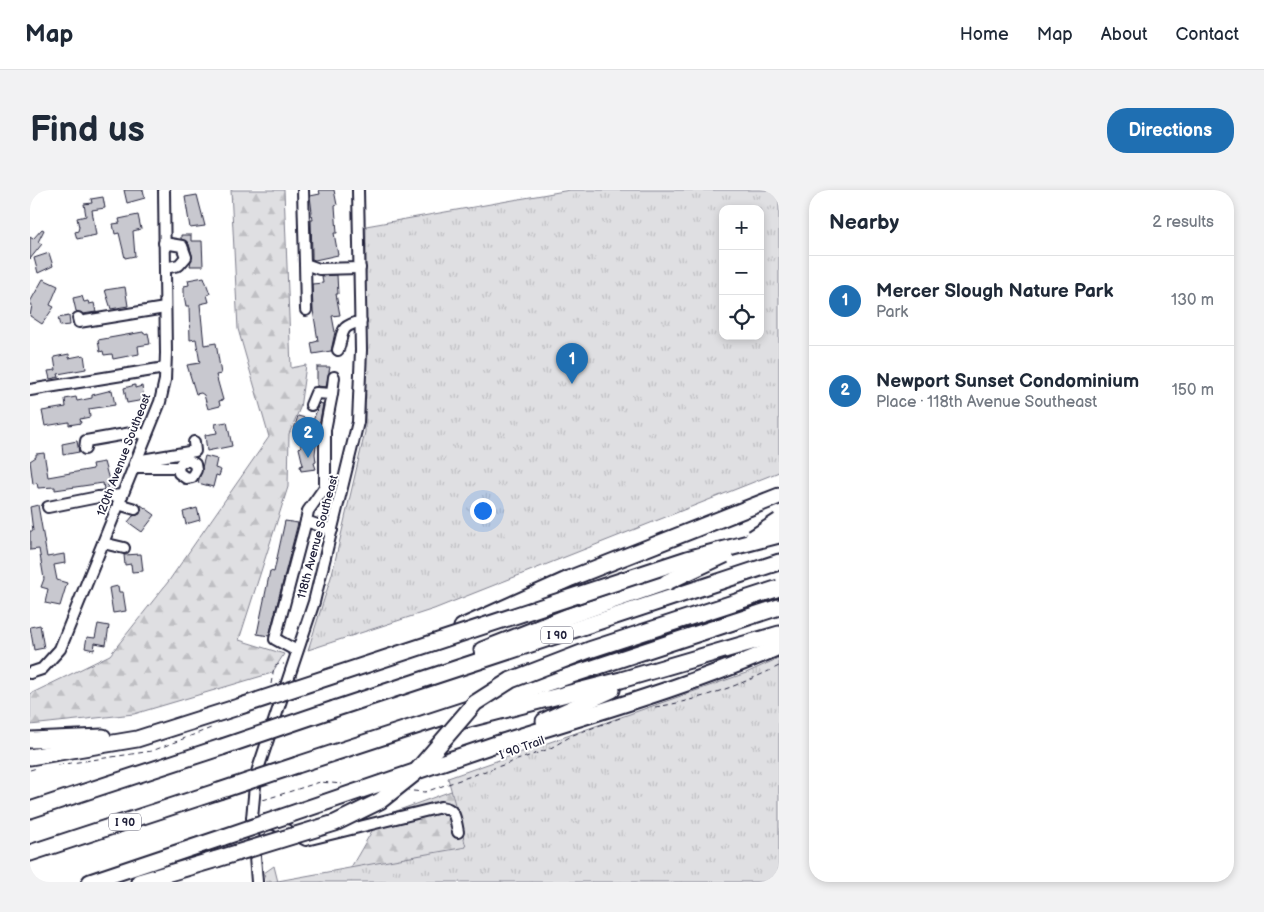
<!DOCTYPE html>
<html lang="en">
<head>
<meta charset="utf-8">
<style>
	:root { --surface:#fff; --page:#f2f2f3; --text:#1f2937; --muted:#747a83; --line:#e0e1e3; --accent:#1f6fb2 }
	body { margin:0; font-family:"Balsamiq Sans",sans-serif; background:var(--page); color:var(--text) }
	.controls { position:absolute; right:15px; top:15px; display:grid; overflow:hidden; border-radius:10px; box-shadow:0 2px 8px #0003 }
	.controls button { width:45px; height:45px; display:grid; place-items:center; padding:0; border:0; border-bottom:1px solid var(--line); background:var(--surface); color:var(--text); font:25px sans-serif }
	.you { position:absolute; left:452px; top:320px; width:18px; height:18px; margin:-12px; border:4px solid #fff; border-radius:50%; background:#1a73e8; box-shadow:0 0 0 8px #1a73e833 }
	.badge { display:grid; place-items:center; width:32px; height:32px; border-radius:50%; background:var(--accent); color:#fff; font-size:16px; font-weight:700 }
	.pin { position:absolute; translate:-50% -41px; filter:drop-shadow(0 1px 2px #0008) }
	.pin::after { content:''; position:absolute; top:26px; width:18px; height:15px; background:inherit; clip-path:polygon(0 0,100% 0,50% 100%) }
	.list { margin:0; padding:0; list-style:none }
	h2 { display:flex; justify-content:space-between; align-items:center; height:65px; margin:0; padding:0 20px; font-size:21px }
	h2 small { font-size:16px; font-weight:400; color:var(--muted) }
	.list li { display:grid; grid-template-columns:32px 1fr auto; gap:15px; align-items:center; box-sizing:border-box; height:90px; padding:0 20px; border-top:1px solid var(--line) }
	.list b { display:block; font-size:19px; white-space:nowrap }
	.list p { margin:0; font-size:16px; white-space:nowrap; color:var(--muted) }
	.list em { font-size:16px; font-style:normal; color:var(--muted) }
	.icon { flex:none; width:28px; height:28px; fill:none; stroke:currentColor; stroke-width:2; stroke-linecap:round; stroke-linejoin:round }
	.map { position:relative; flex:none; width:749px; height:692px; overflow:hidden; border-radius:20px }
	header { display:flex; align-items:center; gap:30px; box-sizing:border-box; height:70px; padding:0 25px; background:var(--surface); border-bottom:1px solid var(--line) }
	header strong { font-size:24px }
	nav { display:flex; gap:28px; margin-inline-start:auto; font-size:18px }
	.intro { display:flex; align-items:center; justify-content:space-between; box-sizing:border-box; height:120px; padding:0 30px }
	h1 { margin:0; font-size:35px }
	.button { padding:12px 22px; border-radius:20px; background:var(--accent); color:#fff; font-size:18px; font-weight:700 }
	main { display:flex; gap:30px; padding:0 30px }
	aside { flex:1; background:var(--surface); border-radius:20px; box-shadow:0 2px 8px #0003 }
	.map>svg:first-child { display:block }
	.forest { fill:url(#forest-firs); stroke:#80808e }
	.park { fill:url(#park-tufts); stroke:#80808e; fill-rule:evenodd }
	.building { fill:#c8c8cf; stroke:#22223b }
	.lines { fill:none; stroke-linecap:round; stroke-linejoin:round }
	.minor-casing { stroke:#22223b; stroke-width:14 }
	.highway-casing { stroke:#22223b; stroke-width:19 }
	.path { stroke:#22223b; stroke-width:1; stroke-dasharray:5 4; stroke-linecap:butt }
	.minor { stroke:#fff; stroke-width:10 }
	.highway { stroke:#fff; stroke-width:15 }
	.highway-bridge-casing { stroke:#22223b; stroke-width:19; stroke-linecap:butt }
	.highway-bridge { stroke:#fff; stroke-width:15 }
	.labels { text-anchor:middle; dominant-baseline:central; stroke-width:4; stroke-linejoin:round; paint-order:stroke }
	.shield { fill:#fff; stroke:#646476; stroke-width:1 }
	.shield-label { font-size:11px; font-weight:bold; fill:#22223b }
	.street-label { font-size:12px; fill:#22223b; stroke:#fff }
</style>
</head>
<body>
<header>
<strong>Map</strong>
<nav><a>Home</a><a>Map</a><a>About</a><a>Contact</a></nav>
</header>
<div class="intro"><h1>Find us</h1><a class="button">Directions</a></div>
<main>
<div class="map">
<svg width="749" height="692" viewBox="0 0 749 692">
	<defs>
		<pattern id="forest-firs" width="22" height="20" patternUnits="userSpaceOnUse" patternTransform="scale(1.25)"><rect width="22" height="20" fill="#dfdfe2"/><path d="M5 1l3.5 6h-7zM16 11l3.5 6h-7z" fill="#bfbfc3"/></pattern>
		<pattern id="park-tufts" width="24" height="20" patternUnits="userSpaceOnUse" patternTransform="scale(1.25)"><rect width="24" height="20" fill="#dfdfe2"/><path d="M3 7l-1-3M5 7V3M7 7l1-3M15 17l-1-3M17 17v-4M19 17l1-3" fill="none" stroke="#bfbfc3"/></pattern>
	</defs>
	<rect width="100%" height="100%" fill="#fff"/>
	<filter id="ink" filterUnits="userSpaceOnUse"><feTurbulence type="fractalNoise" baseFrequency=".02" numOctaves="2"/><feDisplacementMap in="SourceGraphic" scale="10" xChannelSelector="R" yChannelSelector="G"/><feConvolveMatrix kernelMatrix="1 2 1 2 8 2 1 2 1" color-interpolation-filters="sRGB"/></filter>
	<g filter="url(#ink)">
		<!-- forest -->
		<g class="forest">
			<path d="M201,0h53l7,178 15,-3 -6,43 -11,26 -1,53 -49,153 45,14 -12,19 -138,41 -104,11v-31l80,-39 58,-73 101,-145 -31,-108z"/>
			<path d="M498,573l-74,108 -108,5 34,-59z"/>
			<path d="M244,676l4,16h-12l-2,-9z"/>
		</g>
		<!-- park -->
		<g class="park">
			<path d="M540,0h209v282l-345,137 -126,41 24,-76 33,-142 1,-206zM693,19h37v127h-37z"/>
			<path d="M749,468v224h-507l194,-35 -18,-69 298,-105z"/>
		</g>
		<!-- building -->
		<g class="building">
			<path d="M94,0h19l2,8 -18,5z"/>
			<path d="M289,0h15l3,15 -2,1 2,27h-3l4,22 -23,5 -3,-1v-5l-1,-34h2l-3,-24 10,-2z"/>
			<path d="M167,5l8,31 -15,2 -5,-31z"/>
			<path d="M73,7l2,11 -13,2 4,25 -19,4 -2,-7 3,-1 1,-4 -2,-9 9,-2 -2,-12 8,-1 -1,-4z"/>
			<path d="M108,25l3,14 -8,2 2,25 -10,2 -6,-25 -4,1 -2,-10 7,-1 -1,-4z"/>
			<path d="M12,39l2,1 -6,12 4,2 -12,15v-22l3,2z"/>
			<path d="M151,45h10v6h11l1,25h-13l2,-11 -3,-11 -8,-5z"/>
			<path d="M19,63l4,13 -15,7 -4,-15z"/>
			<path d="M307,85l1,19h-2l4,21 -8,1 3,16 -4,19 -18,3 -2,-11 7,-2 -5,-31 -1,-26 11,-1 -1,-7z"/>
			<path d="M174,87l6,17 -3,1 2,7 -9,2 4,41 12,-2 5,31 -5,1 7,25 -4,1 1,5 -12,3 -4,-14 -3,-2 -5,1 -9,-29 13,-2 -4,-24 -6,1 -1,-34h-3l-2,-11v-9l5,-1 -1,-5z"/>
			<path d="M13,89l15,7 -8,19 4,2 -12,17 -12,-8 2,-11 -2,-3z"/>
			<path d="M95,97l3,19 -17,3 -6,-19z"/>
			<path d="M52,106l2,6 4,-1 1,3 5,-1 2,9 -13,2 -7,-3 -3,-13z"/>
			<path d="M39,126l1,9 -10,1 -2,-8z"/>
			<path d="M113,142l1,2 4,-1 2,11 -12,2 1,8 -26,5 -1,-5 -8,1 -1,-4 -3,1 -2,-12z"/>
			<path d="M39,164v4l15,-3 2,14 -28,5 1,3 -9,2 -2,-8 8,-1 -2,-13z"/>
			<path d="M287,177h13l-4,20 -9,-1z"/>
			<path d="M105,195v3l7,-2 2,14 -17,3 -3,-15z"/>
			<path d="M82,200l3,15 -26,4 1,8 -10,2 1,4 -12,2v-3l-24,4 -3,-15 24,-4 -1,-8 11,-2 1,4 15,-3v-3z"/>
			<path d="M289,213l4,1 -4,22 -7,-2z"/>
			<path d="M268,226l11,3 -7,21 15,-3 -2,17 1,8 -2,1 2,6 -15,2 -1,-5 3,-1 -4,-17 2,-2 -3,-12 -5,-2z"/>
			<path d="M197,232l5,24 -25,5 -2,-16 12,-2 -2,-9z"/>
			<path d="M47,251l2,11 -16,3 -1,-11z"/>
			<path d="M14,263l4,24 45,-8 -1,-5 12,-2 5,18 -2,9 -3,1 -1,-7 -48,7v-3l-17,1 -1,-5 -4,1 -3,-23 6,-4v-3z"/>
			<path d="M175,266l12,3 -2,9 6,2 -2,6 -3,-1 -3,12 -15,-4z"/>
			<path d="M8,315l9,52 17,-3 1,9 -11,2 3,15 10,3 -7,23 -15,-3 3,-14 -7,-2 3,-8 -5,-30 -9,1v-19h3l-3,-24z"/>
			<path d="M111,315l14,10 -13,17 -14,-10 5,-6 7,-2z"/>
			<path d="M167,318l3,12 -14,4 -3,-12z"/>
			<path d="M255,331l13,2 -29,113 -12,-2 13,-63 4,1z"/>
			<path d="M111,364l2,17 -11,1 -1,-8 -6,1 -1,-10z"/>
			<path d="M88,396l1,6h4l3,19 -13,2 -4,-25z"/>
			<path d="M68,434l11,2 -3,19 -11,-2 -1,7 -9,-2 2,-11 8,1z"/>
			<path d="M10,435l4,23 -10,2 -4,-23z"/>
		</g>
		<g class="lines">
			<!-- minor casing -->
			<g class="minor-casing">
				<g id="minor">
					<path d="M273,0l2,74 14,5 41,-1"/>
					<path d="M134,53l18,3 4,11 -7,8 -14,3"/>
					<path d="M275,74l1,46"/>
					<path d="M48,128l1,4 86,-14"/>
					<path d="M308,160c6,-19 1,-23 23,-29"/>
					<path d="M0,200l135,-22"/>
					<path d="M302,204l2,-17"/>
					<path d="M55,259l1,-8 51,-9 9,4"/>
					<path d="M106,271l59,-10 -1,-9"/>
					<path d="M104,277h44l4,-5 6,-2 7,4 1,6 -4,7 -6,1 -7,-5 -1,-6"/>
					<path d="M88,314l17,5"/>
					<path d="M18,317l50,-10 24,-2"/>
					<path d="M276,331l2,-10 17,-24v-57l7,-36 -16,-1 -5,12"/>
					<path d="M73,353l21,5"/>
					<path d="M267,461l-22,-12 31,-118 26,9"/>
					<path d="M0,483l12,-4 18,-20 100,-247 5,-22 1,-27 -2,-163"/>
					<path d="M236,630l40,20 135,-33c15,2 14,11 17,25"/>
					<path d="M227,692l-5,-64 4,-43 58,-173 44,-180 3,-72 -3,-160"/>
				</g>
			</g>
			<!-- highway casing -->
			<g class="highway-casing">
				<g id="highway">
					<path d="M432,437l109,-49 208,-82"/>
					<path d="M452,460l87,-34 98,-34"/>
					<path d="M304,519l445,-147"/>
					<path d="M435,530l156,-40 158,-46"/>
					<path d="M514,531l68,-31"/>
					<path d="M0,550l73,-3"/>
					<path d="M466,554c95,-30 192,-57 283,-97"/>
					<path d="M0,567l107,-18 101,-32"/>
					<path d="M267,575l482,-158"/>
					<path d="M0,620l192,-63"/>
					<path d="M0,663l189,-62"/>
					<path d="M60,692l134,-45"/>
					<path d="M109,692l78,-23"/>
				</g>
			</g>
			<!-- path -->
			<g class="path">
				<path d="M241,494l3,-17 5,-3h5"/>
				<path d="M625,517c42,-6 86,-22 124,-41"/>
				<path d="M28,575l94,-14 59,-23"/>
				<path d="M0,580l7,-2"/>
				<path d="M383,601l12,1 124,-43 24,-14 47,-17"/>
				<path d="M233,610l57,-18 22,2"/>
			</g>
			<!-- minor -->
			<use href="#minor" class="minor"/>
			<!-- highway -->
			<use href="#highway" class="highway"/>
			<!-- highway-bridge casing -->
			<g class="highway-bridge-casing">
				<g id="highway-bridge">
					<path d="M723,348l26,-17"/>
					<path d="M637,392l58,-27"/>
					<path d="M208,517l449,-148 92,-24"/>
					<path d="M192,557l112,-38"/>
					<path d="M189,601l78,-26"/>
					<path d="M194,647l272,-93"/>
					<path d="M187,669l118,-36 45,-22 34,-27 61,-71 36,-23 78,-30 190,-62"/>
				</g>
			</g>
			<!-- highway-bridge -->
			<use href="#highway-bridge" class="highway-bridge"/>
		</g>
	</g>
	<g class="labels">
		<!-- shield labels -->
		<g class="shield">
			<rect x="511" y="436.5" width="32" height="17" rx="4"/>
			<rect x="79" y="623.5" width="32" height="17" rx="4"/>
		</g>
		<g class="shield-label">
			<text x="527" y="445">I 90</text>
			<text x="95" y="632">I 90</text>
		</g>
		<!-- street labels -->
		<g class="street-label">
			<text transform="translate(94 265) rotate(-69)">120th Avenue Southeast</text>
			<text transform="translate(288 347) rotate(-75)">118th Avenue Southeast</text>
			<text transform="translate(492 558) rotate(-20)">I 90 Trail</text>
		</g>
	</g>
</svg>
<div class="controls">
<button>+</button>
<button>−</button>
<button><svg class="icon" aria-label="locate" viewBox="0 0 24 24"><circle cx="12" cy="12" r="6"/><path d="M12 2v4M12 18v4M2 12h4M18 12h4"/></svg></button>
</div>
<div class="you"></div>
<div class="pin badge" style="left:542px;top:194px">1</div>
<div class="pin badge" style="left:278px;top:268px">2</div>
</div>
<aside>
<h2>Nearby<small>2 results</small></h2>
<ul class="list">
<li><span class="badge">1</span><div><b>Mercer Slough Nature Park</b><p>Park</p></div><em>130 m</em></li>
<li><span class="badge">2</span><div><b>Newport Sunset Condominium</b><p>Place · 118th Avenue Southeast</p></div><em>150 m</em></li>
</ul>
</aside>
</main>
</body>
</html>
